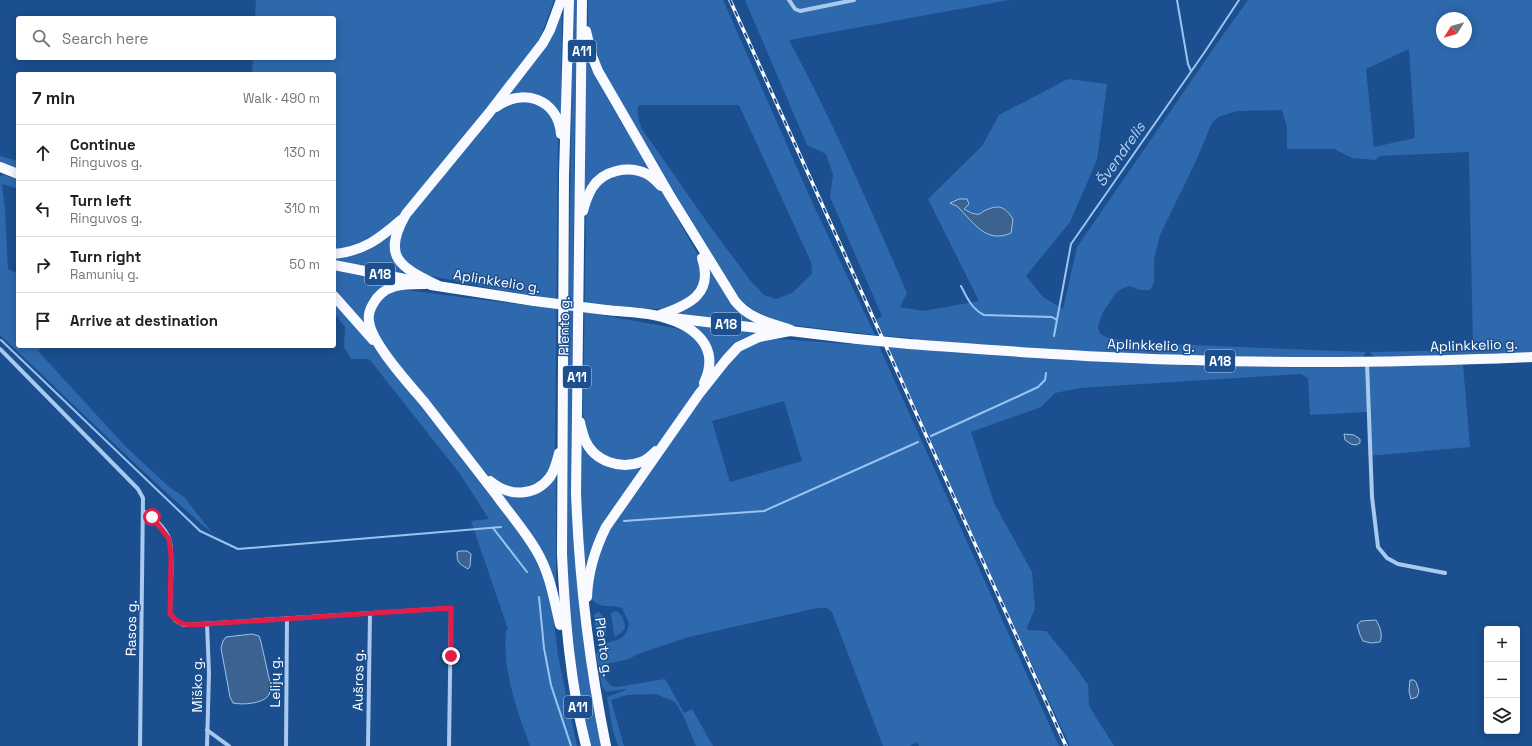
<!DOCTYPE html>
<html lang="en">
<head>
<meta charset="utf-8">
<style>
	:root { --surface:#fff; --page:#f2f2f2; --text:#202124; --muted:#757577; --line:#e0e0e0 }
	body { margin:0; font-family:"Space Grotesk",sans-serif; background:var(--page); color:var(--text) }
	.controls { position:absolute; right:12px; bottom:12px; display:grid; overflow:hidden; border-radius:4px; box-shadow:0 2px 10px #0003 }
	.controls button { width:36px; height:36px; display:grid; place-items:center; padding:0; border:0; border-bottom:1px solid var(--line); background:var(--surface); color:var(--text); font:20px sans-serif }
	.compass { position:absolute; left:1436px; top:12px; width:36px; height:36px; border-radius:50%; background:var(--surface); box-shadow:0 2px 10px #0003; rotate:233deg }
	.stop { position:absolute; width:12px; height:12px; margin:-9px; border:3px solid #e11d48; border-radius:50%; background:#fff }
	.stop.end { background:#e11d48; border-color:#fff; box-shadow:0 1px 4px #0008 }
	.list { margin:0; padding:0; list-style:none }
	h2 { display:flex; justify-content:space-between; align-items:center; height:52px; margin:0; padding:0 16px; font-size:17px }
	h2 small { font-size:13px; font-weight:400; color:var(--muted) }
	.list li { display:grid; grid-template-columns:26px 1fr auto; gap:12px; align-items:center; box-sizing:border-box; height:56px; padding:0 16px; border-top:1px solid var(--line) }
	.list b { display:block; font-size:15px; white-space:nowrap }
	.list p { margin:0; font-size:13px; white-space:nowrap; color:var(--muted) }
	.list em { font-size:13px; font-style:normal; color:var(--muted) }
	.icon { flex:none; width:22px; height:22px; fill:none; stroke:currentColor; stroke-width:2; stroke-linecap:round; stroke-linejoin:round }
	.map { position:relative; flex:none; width:1532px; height:746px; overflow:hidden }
	.search { position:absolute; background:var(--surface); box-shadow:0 2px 10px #0003; left:16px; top:16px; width:320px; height:44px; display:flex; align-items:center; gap:10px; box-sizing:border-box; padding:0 14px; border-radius:4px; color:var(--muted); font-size:15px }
	.panel { position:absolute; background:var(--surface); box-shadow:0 2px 10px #0003; left:16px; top:72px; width:320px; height:276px; border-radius:4px }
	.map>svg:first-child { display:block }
	.green { fill:#2e69ad; fill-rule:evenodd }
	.water { fill:#3c6290; stroke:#9cc4f0 }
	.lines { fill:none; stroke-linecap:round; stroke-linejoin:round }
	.stream { stroke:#9cc4f0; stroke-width:2 }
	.minor { stroke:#a9c9ee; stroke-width:4 }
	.trunk { stroke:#f8faff; stroke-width:10 }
	.rail-casing { stroke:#fff; stroke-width:3.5 }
	.rail { stroke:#1b4f8f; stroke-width:2; stroke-dasharray:6; stroke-linecap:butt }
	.trunk-bridge { stroke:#f8faff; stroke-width:10 }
	.route { stroke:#e11d48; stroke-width:5 }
	.labels { text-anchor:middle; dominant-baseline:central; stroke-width:3; stroke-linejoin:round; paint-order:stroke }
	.shield { fill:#1b4f8f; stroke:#bbcadd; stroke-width:1 }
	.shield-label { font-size:13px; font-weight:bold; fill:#fff }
	.street-label { font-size:14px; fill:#fff; stroke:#1b4f8f }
	.water-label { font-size:15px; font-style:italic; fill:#b5d3f5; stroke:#1b4f8f }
</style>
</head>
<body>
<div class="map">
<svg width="1532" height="746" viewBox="0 0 1532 746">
	<rect width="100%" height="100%" fill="#1b4f8f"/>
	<!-- green -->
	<g class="green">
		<path d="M256,0h298l-13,36 2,2 -138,173 -38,32 -33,9v-178h-82l1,-16h81v-40h-79z"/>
		<path d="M573,0h6l-4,107 -4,373 3,58 10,104 17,104h-11l-12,-56 -13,-139z"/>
		<path d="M588,0h135l90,204 62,131 -91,-11 -19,-5 -21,-13 -135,-219 -18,-42 -3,-18zM639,105h100l72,157 1,12 -20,19 -16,6 -12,-4 -14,-15 -41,-55 -67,-96c-2,-7 -7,-16 -3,-24z"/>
		<path d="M745,0h264l-220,40c44,82 81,167 118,253l-7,14 24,4 55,-10 -51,-102 54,-53 17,-31 69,-36 39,5 -10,76 -27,62 -44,54 17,21 20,12 14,-62 141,-205 30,-42h284v352l-156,6 -3,-2 -3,-4 103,-2 -4,-198 -90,4 -3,4 -24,-2 -18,-9h-47v-22l-5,-17 -45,1 -19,6 -6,6 -17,40 -35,72 -6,24v24l-4,7h-9l-12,-4 -8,3 -6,5 -13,20 -4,13 2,7 9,4 29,5 228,9 -3,5 -138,1 -195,-9 -117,-9v-2l-31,-2 -7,-16 7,-4 -52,-119 3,-23 -7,-20 -19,-9zM1442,18h24v24h-24zM1409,49l6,89 -41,9 -8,-78zM957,205l16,9 40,5 -1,6h-38z"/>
		<path d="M562,12l-1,106 -6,-10 -51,-12 52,-70z"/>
		<path d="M586,47c13,46 42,85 67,126l-22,-7 -47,28z"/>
		<path d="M531,101l19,11 8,23 -3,317 -5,20 -9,11 -27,8 -24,-13 -108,-134 -7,-11 -2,-22 8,-15 17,-7 142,18v-9l-119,-24 -20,-14 -3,-17 6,-20 95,-115 14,-6z"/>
		<path d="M0,156l18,5v7l-18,-6z"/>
		<path d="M636,173l21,12 9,13 33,59 3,24 -9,16 -26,12h-14l-52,-4 -1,10 75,13 11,4 8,4 12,20 -2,21 -9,15 -36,51 -11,11 -14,7 -30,-3 -14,-14 -6,-15 -1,-17 3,-198 6,-21 18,-18z"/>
		<path d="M4,175l14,5v9l-16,-5 3,25 3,60 10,5v72h61l-38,2 -3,3 88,96 43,40 15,10 29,37c-74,-64 -142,-133 -213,-199v-159z"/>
		<path d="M394,230c0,20 -4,28 11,45l-71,-15v-2z"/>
		<path d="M710,268l31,46 11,8 -76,-8 13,-6z"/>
		<path d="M334,270l61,13 -12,4 -18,40 -31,-36z"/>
		<path d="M334,300l48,56 146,189 16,34 9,35 5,42 19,90h-47c-13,-35 -28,-77 -24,-115l2,-2 -37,-108 18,-2 -29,-45 -90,-114 -2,-1h-17l-7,-12 1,-20 -11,-14z"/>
		<path d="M689,325l71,7 -47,38z"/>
		<path d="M765,338l114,8 180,400h-140l-2,-4 -8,4h-26l-51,-134 -5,-4h-10l-128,29 -51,17 -9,5 -22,5c-6,8 -1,23 10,23l48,-8 19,34 8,-4 21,37h-17l-13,-31 -8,-13 -19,-8 -29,1 -16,5 13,46h-6l-5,-15 -6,-34 19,-7 -1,-1 -19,3 -4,-6 -6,-32c10,-20 29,-5 33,-31l-7,-15c-12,-4 -26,2 -32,-12l11,-56 115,-162 28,-31zM784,401l18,60 -72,21 -18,-61z"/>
		<path d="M886,347c66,5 133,11 199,14 126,7 252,8 378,4l7,82 -102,9 -1,-44 -57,3 -2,-37 -7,-4 -221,14 -25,5 -14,14 -70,25 23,71 38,69 3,37 -8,18 1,3 18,1 29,35 13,19 1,21 25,40h-44l-62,-132 -94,-211z"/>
		<path d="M581,439l25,25 42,-2 -57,88 -6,19 -4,-64z"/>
		<path d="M556,475v122l-5,-18 -53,-86c15,4 30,7 43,-2 5,-4 10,-11 15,-16z"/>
		<path d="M615,611c8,3 9,9 10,17l-5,6 -4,2 -2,-1 -3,-22z"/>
		<path d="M598,612c8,3 9,18 7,26l-3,1 -4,-1 -3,-6 -1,-17z"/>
	</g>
	<!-- water -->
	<g class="water">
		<path d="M959,199h8l2,5 -5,5c4,2 7,5 12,5 3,1 5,-1 8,-3 15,-7 20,-5 29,8l-2,14c-25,11 -37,-10 -53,-26 -2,-2 -5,-2 -8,-4z"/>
		<path d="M1344,434l10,1 6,4v4l-4,2 -5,-1 -6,-4z"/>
		<path d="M460,551h7l4,3 -1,12 -2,3c-9,-6 -11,-5 -11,-17z"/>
		<path d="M1376,620c4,7 7,14 4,22l-9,1 -8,-2 -3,-6 -3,-10 4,-4z"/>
		<path d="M252,634l7,2 2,6 10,45c-1,3 -1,7 -3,9 -6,8 -26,9 -35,7l-3,-6 -9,-49 2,-7 3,-4z"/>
		<path d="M1410,680h4l2,2 3,9 -2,6 -6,2 -2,-8z"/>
	</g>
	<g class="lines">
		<!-- stream -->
		<g class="stream">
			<path d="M1177,0l11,64 3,7"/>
			<path d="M961,286c6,12 11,23 23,29l68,2 5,3"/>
			<path d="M1054,336l17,-92 133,-191 35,-53"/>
			<path d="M1,340l199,191 38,18 263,-22"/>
			<path d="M931,436l90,-41 17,-8 7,-7 1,-7"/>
			<path d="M624,521l140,-10 154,-69"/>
			<path d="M493,528l34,44"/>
			<path d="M539,597l5,51 7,37 20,61"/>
		</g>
		<!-- minor -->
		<g class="minor">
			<path d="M789,0l6,9 5,2 54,-11"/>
			<path d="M0,349l138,140 5,9 -3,248"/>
			<path d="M1367,362l5,135 6,50 9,11 11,6 47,9"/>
			<path d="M143,511c10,5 22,17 26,27 5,13 1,60 1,76l6,7 8,4 267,-17 -2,138"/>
			<path d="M207,624l2,49 -2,73"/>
			<path d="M207,730l22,16"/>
			<path d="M286,746l1,-128"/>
			<path d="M368,746l2,-132"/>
		</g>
		<!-- trunk -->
		<g class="trunk">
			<path d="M569,0l-5,175 -2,379c3,65 8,129 24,192"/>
			<path d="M582,0l-6,492c3,86 13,170 30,254"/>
			<path d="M586,31l6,25 6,15 71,123 66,107c14,18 35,22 56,29"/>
			<path d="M496,107c27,-20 62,-8 65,27"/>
			<path d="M0,167l18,7"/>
			<path d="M583,211c2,-8 5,-16 9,-23 11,-18 37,-23 55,-14 6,3 10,8 14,12"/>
			<path d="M334,254c30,-3 45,-15 67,-34"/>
			<path d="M334,265l76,15"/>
			<path d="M426,284c-21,0 -42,-1 -53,20 -3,5 -5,11 -4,17 2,22 41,64 56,82 24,31 48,62 72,93 13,18 28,35 39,54 14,23 18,49 24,75"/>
			<path d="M431,285l103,16"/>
			<path d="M437,285c-37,-18 -56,-28 -31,-71l83,-101 54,-70 7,-13 11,-30"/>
			<path d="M334,296l39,44"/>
			<path d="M606,310c17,2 40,2 56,7 33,9 59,30 42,66"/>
			<path d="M660,315c29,-10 54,-21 42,-57"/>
			<path d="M672,318l104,12"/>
			<path d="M909,344c94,7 187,14 281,16 114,4 228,2 342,-3"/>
			<path d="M580,422c1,6 3,12 5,18 9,21 35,30 56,22 6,-2 11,-7 15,-11"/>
			<path d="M490,481c19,16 45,16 60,-4 5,-7 7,-16 9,-24"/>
			<path d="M587,597c1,-25 8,-48 19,-70l93,-133 27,-34 12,-13 21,-10 31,-6 67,8"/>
		</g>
		<!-- rail casing -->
		<g class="rail-casing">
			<path id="rail" d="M730,0l336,746"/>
		</g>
		<!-- rail -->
		<use href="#rail" class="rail"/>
		<!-- trunk-bridge -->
		<g class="trunk-bridge">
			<path d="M534,301l72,9"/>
			<path d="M857,339l52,5"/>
		</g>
	</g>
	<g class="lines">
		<!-- route -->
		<path class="route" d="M152,517l17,22 2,16 -1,59c12,14 20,11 37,10l244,-16v48"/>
	</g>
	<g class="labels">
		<!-- shield labels -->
		<g class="shield">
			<rect x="568" y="40" width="28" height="22" rx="3"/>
			<rect x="365" y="263" width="30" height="22" rx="3"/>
			<rect x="711" y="313" width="30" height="22" rx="3"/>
			<rect x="1205" y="350" width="30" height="22" rx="3"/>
			<rect x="563" y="366" width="28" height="22" rx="3"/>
			<rect x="564" y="696" width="28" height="22" rx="3"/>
		</g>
		<g class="shield-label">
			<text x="582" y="51">A11</text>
			<text x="380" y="274">A18</text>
			<text x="726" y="324">A18</text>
			<text x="1220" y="361">A18</text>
			<text x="577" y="377">A11</text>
			<text x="578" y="707">A11</text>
		</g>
		<!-- street labels -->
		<g class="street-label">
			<text transform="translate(497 281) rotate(9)">Aplinkkelio g.</text>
			<text transform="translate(564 326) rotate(-89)">Plento g.</text>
			<text transform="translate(1151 345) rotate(2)">Aplinkkelio g.</text>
			<text transform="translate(1474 345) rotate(-2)">Aplinkkelio g.</text>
			<text transform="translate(131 628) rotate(-89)">Rasos g.</text>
			<text transform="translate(604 647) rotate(82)">Plento g.</text>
			<text transform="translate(358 680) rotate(-89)">Aušros g.</text>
			<text transform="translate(275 682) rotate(-90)">Lelijų g.</text>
			<text transform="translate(197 685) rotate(-90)">Miško g.</text>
		</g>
		<!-- water labels -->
		<g class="water-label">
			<text transform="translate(1120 154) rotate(-55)">Švendrelis</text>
		</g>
	</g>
</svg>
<div class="controls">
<button>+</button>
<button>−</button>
<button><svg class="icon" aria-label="layers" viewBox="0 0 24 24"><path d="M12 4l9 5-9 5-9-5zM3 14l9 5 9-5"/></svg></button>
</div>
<svg class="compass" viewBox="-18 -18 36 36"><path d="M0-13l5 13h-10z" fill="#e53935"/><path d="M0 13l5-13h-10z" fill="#757577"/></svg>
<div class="stop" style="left:152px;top:517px"></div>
<div class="stop end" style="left:451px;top:656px"></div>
<div class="search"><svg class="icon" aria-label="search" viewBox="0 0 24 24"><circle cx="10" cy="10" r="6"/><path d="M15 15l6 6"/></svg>Search here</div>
<section class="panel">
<h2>7 min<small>Walk · 490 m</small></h2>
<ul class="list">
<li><svg class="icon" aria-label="ahead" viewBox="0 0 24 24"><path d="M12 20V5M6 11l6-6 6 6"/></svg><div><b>Continue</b><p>Ringuvos g.</p></div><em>130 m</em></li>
<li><svg class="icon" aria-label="left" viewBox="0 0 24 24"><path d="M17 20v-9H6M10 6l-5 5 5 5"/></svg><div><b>Turn left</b><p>Ringuvos g.</p></div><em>310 m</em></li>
<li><svg class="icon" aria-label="right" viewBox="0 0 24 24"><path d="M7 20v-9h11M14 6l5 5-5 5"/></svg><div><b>Turn right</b><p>Ramunių g.</p></div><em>50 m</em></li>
<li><svg class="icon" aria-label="arrive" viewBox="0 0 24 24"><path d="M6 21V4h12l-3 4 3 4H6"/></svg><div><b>Arrive at destination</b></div></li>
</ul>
</section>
</div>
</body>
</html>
